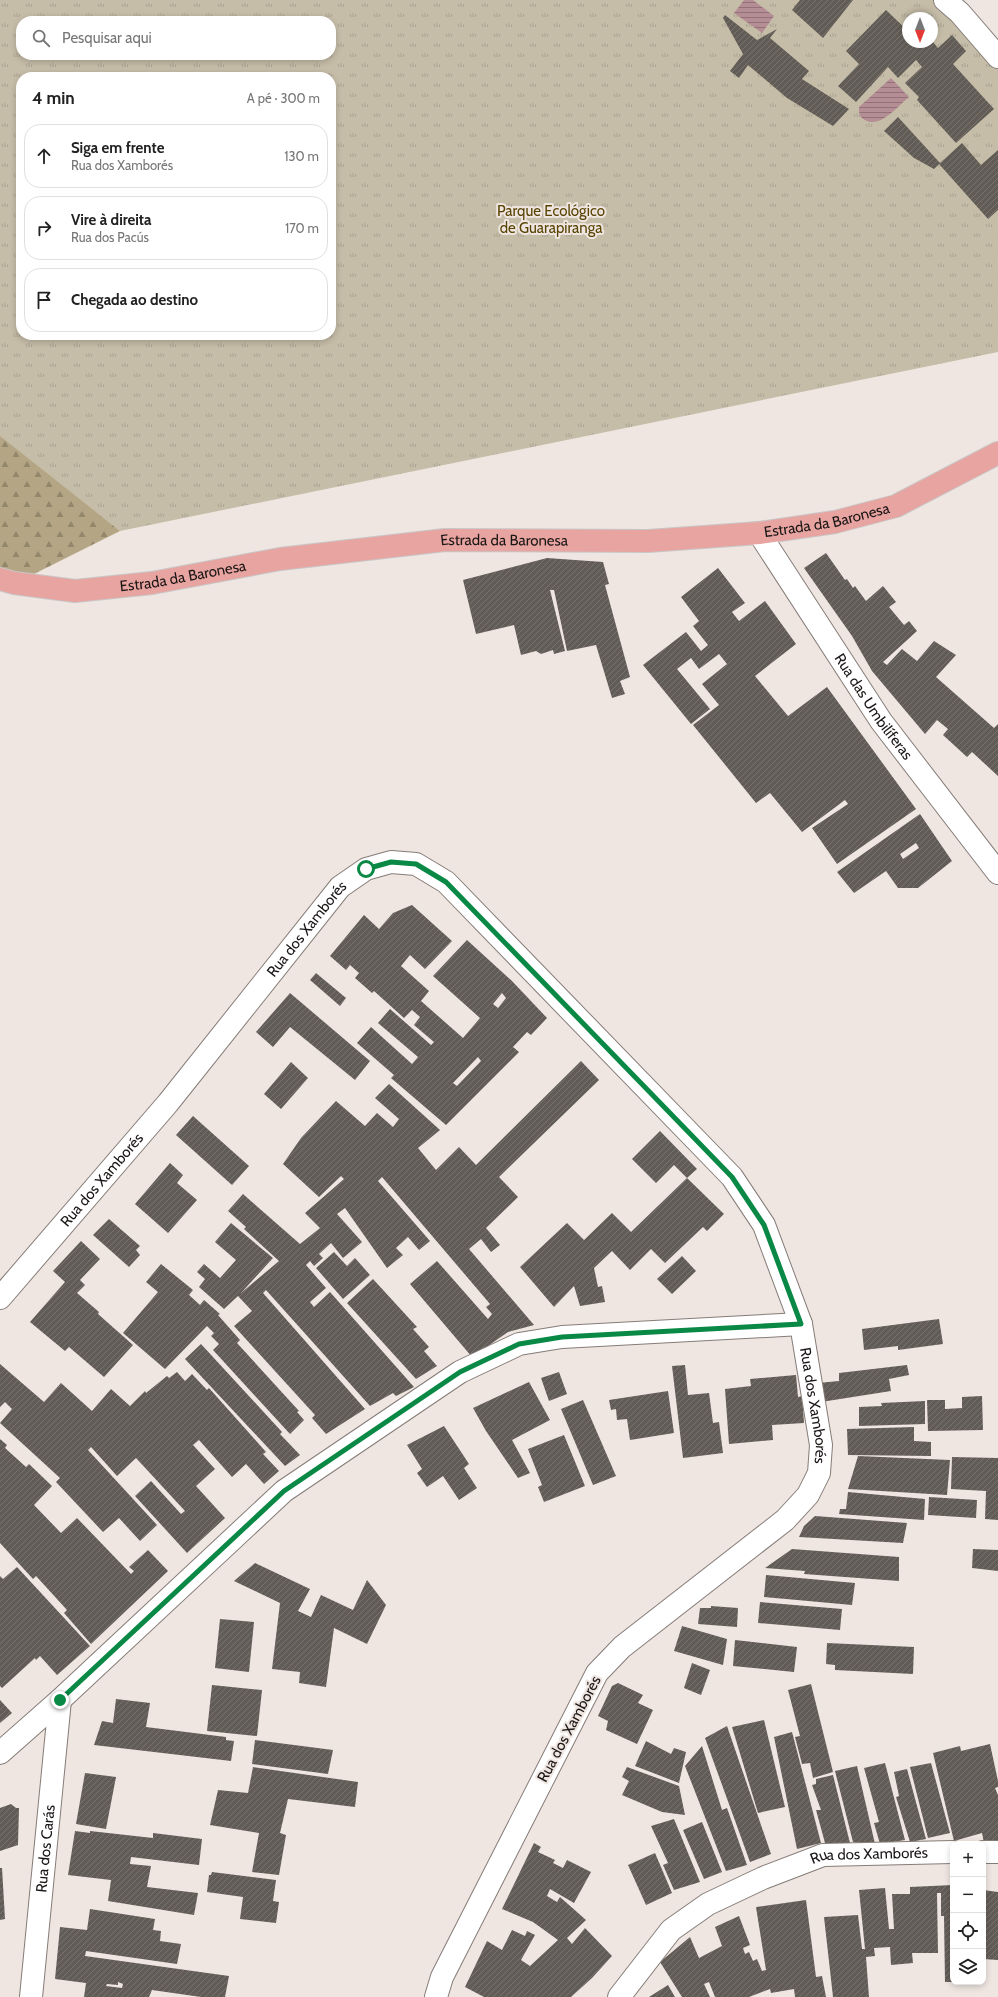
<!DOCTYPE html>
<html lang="pt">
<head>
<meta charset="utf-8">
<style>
	:root { --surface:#fff; --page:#f2f2f2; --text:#222; --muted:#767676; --line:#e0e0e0 }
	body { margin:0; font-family:Cabin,sans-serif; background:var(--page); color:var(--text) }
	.controls { position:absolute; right:12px; bottom:12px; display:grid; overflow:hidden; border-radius:8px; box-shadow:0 2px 6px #0003 }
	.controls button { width:36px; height:36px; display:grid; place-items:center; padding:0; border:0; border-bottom:1px solid var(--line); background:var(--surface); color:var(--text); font:20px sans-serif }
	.compass { position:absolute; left:902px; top:12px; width:36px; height:36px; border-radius:50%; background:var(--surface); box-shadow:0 2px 6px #0003; rotate:180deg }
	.stop { position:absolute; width:12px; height:12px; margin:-9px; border:3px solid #098945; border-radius:50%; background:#fff }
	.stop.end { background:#098945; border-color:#fff; box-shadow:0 1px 4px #0008 }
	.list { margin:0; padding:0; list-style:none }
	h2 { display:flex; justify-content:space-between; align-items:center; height:52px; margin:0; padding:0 16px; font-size:17px }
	h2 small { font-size:13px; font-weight:400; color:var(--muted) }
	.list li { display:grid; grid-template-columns:26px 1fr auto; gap:12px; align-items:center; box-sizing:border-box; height:64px; margin:0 8px 8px; padding:0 8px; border:1px solid var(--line); border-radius:16px }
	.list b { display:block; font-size:15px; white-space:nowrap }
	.list p { margin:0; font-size:13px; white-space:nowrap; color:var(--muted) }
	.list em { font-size:13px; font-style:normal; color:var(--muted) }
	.icon { flex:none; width:22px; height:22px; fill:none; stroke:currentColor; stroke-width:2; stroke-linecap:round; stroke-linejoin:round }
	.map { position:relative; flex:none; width:998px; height:1997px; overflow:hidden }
	.search { position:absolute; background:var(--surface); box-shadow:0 2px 6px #0003; left:16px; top:16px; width:320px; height:44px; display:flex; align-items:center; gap:10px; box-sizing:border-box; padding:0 14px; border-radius:16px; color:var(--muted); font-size:15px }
	.panel { position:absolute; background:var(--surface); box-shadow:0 2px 6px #0003; left:16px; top:72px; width:320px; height:268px; border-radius:16px }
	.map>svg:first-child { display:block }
	.grass { fill:url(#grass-tufts); fill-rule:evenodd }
	.forest { fill:url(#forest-firs) }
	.water { fill:url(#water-rules) }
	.building { fill:url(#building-hatch); fill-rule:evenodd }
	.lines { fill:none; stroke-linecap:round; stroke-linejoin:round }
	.minor-casing { stroke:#857c78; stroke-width:24 }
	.major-casing { stroke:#c8c7c7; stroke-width:24 }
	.minor { stroke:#fff; stroke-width:22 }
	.major { stroke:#e8a4a0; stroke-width:22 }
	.route { stroke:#098945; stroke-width:5 }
	.labels { text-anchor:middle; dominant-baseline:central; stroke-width:4; stroke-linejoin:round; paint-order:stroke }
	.park-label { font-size:15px; fill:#584303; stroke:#efe6e1 }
	.street-label { font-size:15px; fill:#1a1615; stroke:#efe6e1 }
</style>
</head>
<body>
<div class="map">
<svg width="998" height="1997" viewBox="0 0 998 1997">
	<defs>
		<pattern id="grass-tufts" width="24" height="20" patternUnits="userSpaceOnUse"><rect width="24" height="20" fill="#c6bda8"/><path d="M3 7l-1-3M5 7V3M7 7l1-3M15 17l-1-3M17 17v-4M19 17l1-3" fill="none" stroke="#aaa290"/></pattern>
		<pattern id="forest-firs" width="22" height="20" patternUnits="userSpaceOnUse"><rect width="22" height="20" fill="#b4a684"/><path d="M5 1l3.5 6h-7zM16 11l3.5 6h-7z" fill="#92866b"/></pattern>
		<pattern id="water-rules" width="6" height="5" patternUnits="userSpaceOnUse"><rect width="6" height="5" fill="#b58d95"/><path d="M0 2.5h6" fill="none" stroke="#927278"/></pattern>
		<pattern id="building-hatch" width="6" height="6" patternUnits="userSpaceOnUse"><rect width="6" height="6" fill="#625c56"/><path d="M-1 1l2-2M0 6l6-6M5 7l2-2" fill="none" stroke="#78736f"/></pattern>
	</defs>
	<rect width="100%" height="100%" fill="#efe6e1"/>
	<!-- grass -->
	<path class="grass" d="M0,0h942l56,65v287l-878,179 -120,-93zM908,18h24v24h-24zM21,21h310v34h-310zM21,77h310v258h-310z"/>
	<!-- forest -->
	<path class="forest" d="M0,436l120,95 -120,60z"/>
	<!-- water -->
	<g class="water">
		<path d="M744,0h9l21,16 -12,17 -28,-20z"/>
		<path d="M891,78l18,19c-11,9 -29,32 -44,23 -6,-3 -6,-7 -6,-13z"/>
	</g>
	<!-- building -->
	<g class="building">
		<path d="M800,0h53l-30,38 -31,-28z"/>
		<path d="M886,10l22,21v11h25l5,6 14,-13 14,16 -13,13 41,45 -38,34 -39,-43 2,-3 -14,-14 17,-16 -6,-7 -18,18 -10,-11 -32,35 -18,-16 21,-22 -13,-13z"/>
		<path d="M725,15l32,25 20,-11 -7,9 39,33 -7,8 47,30 -16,17 -46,-28 -39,-33 -9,13 -9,-7 13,-17 -20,-36z"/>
		<path d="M898,117l42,46 22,-20 19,22 17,-15v60l-10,9 -49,-55 -5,5 -20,-11 -30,-27z"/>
		<path d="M826,553l19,27 2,-1 6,9 2,-2 11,15 17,-15 13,16 -7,5 15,18 5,-4 8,10 -34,31 4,3 15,-16 15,12 17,-20 22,14 -20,22 58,51 4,-4v52l-26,-24 -5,5 -24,-22 5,-6 -11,-9 -12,14 -53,-63 -20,-35 -48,-68z"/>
		<path d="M547,558l56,4 6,22 -4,1 25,92 -10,4 5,13 -13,4 -16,-53 -29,6 -13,-61h-4l15,61 -11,3 -1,-4 -12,4 -5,-3 -15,4 -7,-30 -38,9 -13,-54z"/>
		<path d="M718,568l27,35 -13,9 7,9 26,-20 31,43 -41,32 33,40 39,-29 89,122 -79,55 -25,-36 36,-24 -3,-4 -43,32 -32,-39 -14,10 -63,-78 26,-20 -17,-21 25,-20 -8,-10 -20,15 -8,-11 -14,11 33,40 -19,15 -48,-59 43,-33 15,19 7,-6 -15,-19 6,-5 -18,-24z"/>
		<path d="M920,814l32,47 -34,27h-20l-12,-17 -32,22 -17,-21zM916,843l3,5 -16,11 -3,-5z"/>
		<path d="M412,905l40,36 -27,28 -15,-14 -9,11 28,25 -8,10 42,37 17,-20 -47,-42 34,-36 45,41 35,37 -16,17 -4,-3 -14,15 6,5 -73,73 -55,-47 3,-3 -37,-32 14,-16 41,37 6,-7 -40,-34 12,-14 41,36 3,-3 -20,-17 6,-8 -8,-7 -8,8 -30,-27 -2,2 -17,-15 4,-5 -9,-8 -4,5 -16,-14 34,-41 15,14 14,-16zM502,993l4,5 -8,10 -5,-4zM478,1057l3,4 -24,25 -4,-3z"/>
		<path d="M316,973l30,25 -6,8 -30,-26z"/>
		<path d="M290,993l80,68 -15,19 -65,-53 -17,20 -17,-15z"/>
		<path d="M581,1061l18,19 -100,97 19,20 -32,31 14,17 -9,7 -10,-13 -12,10 65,76 -26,7 -36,25 -62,-73 27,-23 51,58 4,-5 -6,-7 4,-3 -108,-127 -4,4 52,60 -11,9 -11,-13 -12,11 7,7 -16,13 -42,-60 -8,6 25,28 -19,16 -12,-15 -12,11 4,4 -9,8 -4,-5 -4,4 20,23 -16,14 4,5 16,-15 84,95 -18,9 -3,-3 -23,13 -104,-116 -3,3 102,116 -39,25 -14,-16 3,-3 -81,-89 18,-15 -14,-15 -14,13 -25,-22 6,-8 -8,-7 7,-8 16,14 16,-18 -21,-18 16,-19 42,35 -32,35 38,-32 -35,-32 2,-2 -18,-16 15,-17 57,50 20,-16 -15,-15 39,-34 -3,-3 -22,21 -36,-33 18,-26 35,-37 29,25 12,-13 16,14 6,-8 -24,-21 14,-14 51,46 -22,18 18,22 23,-23 17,18z"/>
		<path d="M291,1062l17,16 -27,31 -17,-15z"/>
		<path d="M193,1116l56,50 -17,19 -56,-50z"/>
		<path d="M660,1131l37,38 -10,9 -13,-13 -18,18 -24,-24z"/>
		<path d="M170,1163l13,12 -6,8 20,17 -29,33 -33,-29z"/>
		<path d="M687,1178l37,36 -17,17 -4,-4 -38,36 -14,-14 -21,21 -18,-19 -18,17 4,19 4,-1 3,16 -25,4 -6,-20 -20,21 -34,-40 47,-44 17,17 28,-27 19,19z"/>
		<path d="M109,1219l31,27 -4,4 4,5 -11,12 -36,-32z"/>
		<path d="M81,1241l19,18 -20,21 5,5 -8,8 22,19 -1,2 35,31 -29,32 -35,-30 -4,4 -35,-29 35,-40 -12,-11z"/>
		<path d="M334,1252l13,14 8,-8 15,17 -27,24 -27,-31z"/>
		<path d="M682,1256l14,15 -24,23 -15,-15z"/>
		<path d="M161,1264l32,26 -4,5 11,10 4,-5 16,14 -2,1 22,25 -3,3 62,68 -2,1 7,8 -14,14 -77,-84 6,-6 -8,-8 3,-3 -7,-7 -42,43 -42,-36 35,-41 -12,-10z"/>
		<path d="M373,1279l44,48 -4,2 16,18 -5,4 13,15 -21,13 -69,-76z"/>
		<path d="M939,1319l4,25 -45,6v-4l-34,4 -2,-21z"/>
		<path d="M201,1344l81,88 -2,2 20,21 -15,11 -100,-107z"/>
		<path d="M0,1364l44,38 17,-19 31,28 19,-22 19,17 15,-15 1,2 21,-17 2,2 8,-6 8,9 7,-7 15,16 2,-2 57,64 -3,2 16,17 -15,13 -18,-20 -14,13 -33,-37 -6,5 22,24 -19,17 29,32 -38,35 -52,-57 16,-15 30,33 4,-3 -49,-53 -19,18 -26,-29 -3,3 69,75 -17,16 -21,-23 -16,14 -47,-50 4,-4 -60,-55 12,-14 -7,-7 -5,5z"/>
		<path d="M685,1365l3,30 21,-2 4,30 6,-1 4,31 -40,5 -11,-92z"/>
		<path d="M907,1365l2,10 -20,4 2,12 -70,11 -3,-19 21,-2v-8z"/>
		<path d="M559,1372l8,22 -18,7 -8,-23z"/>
		<path d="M796,1375l2,22 4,-1 2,27 -32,2 1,15 -44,4 -4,-55 26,-3 -1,-7z"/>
		<path d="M529,1382l21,38 -38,20 18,33 -12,5 -32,-47 -13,-23z"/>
		<path d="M668,1391l6,42 -44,7 -3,-21 -10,1 -1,-11 -5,1 -2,-10z"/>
		<path d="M982,1396l1,34 -55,1 -1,-31h18v9l17,-1v-11z"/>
		<path d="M583,1400l33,76 -23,9 -32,-76z"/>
		<path d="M925,1401v23l-66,2v-19l23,-1 -1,-3z"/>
		<path d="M444,1426l25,38 -5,4 13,20 -18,12 -16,-24 -16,11 -10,-14 5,-4 -15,-24z"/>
		<path d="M914,1427v14l17,1v14l-83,-1 -1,-26z"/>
		<path d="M564,1435l21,51 -41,16 -6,-15 4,-2 -14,-36z"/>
		<path d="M0,1439l7,6 -2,3 21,19 3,-3 23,22 -18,19 27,28 16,-15 54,56 3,-3 -5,-4 19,-17 20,21 -77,73 -27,-31 3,-3 -31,-34 -3,3 -33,-36z"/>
		<path d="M858,1456l92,4 -3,35 -99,-6z"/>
		<path d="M952,1457l46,1v62l-13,-1 1,-28 -35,-2z"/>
		<path d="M848,1492l77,7 -1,21 -85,-6 1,-5h6z"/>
		<path d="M929,1497l48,3 -1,18 -48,-3z"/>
		<path d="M815,1516l92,7 -4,20 -104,-6 5,-11z"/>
		<path d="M792,1549l107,8v24l-95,-7 1,-3 -40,-3z"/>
		<path d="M973,1549l25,1v21l-26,-3z"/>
		<path d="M255,1563l55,26 -12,22 13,6 10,-22 32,15 14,-30 19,25 -19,39 -33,-16 -8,59 -27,-4 1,-11 -28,-3 8,-66 -46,-22z"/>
		<path d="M17,1567l73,79 -33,29 -17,-19 -4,4 -1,-2 -33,30 -2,-2v-110l3,3z"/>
		<path d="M766,1575l89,8 -3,22 -88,-8z"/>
		<path d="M760,1602l82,7 -2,21 -82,-7z"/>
		<path d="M711,1606l27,2 -1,19 -39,-3 2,-16h11z"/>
		<path d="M220,1619l34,3 -5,50 -34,-4z"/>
		<path d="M682,1626l45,13 -4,26 -49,-14z"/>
		<path d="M735,1640l62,7 -3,25 -61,-6z"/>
		<path d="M827,1643l87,4 -1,27 -78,-4v-5l-9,-1z"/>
		<path d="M692,1663l18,7 -9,25 -17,-7z"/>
		<path d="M618,1683l25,12 -5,8 15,7 -16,34 -31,-14 2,-9 -10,-5 14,-30z"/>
		<path d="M811,1684l22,88 -20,6 -3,-15 -8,1 -7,-27 5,-1 -12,-46z"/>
		<path d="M212,1685l50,5 -5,46 -50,-5z"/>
		<path d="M116,1699l34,4 -4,24 80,10v3l8,1 -3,20 -137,-16 8,-24 11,2z"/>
		<path d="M0,1700l12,13 -12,10z"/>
		<path d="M764,1720l21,87 -27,6 -26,-86z"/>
		<path d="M727,1726l44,128 -21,8 -45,-124z"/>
		<path d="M792,1732l29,111 -24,6 -23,-112z"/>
		<path d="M255,1740l78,10 -5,24 -76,-10z"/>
		<path d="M646,1741l25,13 3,-6 12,4 -7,31 -44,-17z"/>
		<path d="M990,1744l8,37v6l-3,1 3,7v45l-14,3 -2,-10 -28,8 -21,-88 27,-7 1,5z"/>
		<path d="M702,1746l20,64 5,-2 20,57 -21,6 -41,-105z"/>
		<path d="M885,1763l20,77 -25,4 -6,-21 5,-1 -15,-54z"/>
		<path d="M931,1763l19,70 -22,5 -18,-71z"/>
		<path d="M857,1766l18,78 -22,-2 -18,-71z"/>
		<path d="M253,1767l105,15 -3,25 -67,-8 -8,34 6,2 -7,40 -27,-3 7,-39 -49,-8 8,-35 30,3z"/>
		<path d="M627,1767l52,19 6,29 -23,-3 -40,-17 7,-14 -7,-4z"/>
		<path d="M907,1769l19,70 -16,3 -14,-45 3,-1 -5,-24z"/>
		<path d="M85,1773l31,4 -10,52 -30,-5z"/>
		<path d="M833,1775l17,68h-25l-9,-33h5l-9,-25 4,-1v-5z"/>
		<path d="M11,1804l5,4h3l-1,37 -18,6v-43z"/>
		<path d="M674,1819l26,63 -26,8 -11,-25 5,-2 -17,-37z"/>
		<path d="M702,1822l20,50 -18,7 -21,-49z"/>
		<path d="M75,1831l15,2v-2l63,7v-5l49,6 -3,26 -68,-8 -1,7 21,2 -4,21 51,6 -4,22 -86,-14 3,-21 -43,-5z"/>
		<path d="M534,1843l7,4 -3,5 17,8 -2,3 10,5 4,-8 24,12 -17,31 -24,-14 -3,7 10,6 3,-5 26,23 -19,18 5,6 13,-16 27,28 -20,22 -21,19h-87l-19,-10 22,-46 15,9 10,-20 13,6 2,-5 8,4 -14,25 9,6 28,-26 -25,-18 -31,-13z"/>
		<path d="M655,1853l17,40 -26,12 -18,-40z"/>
		<path d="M0,1868h2l3,51 -5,1z"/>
		<path d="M212,1872l64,8 -3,21 6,1 -3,21 -36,-4 3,-22 -36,-5 2,-17h2z"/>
		<path d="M953,1885v97h-8l-1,-66h-3v-23h-4l1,60h-26l1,10 -22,2 -1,-18 -16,1 1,8 -9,1 3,40h-36l-9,-80 34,-2 4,34h3l-6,-59 26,-2 4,41h5l-2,-35h18v-7z"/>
		<path d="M983,1890l15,2v68l-15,-1z"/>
		<path d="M806,1900l10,77 6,-1 4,21h-31l-1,-8 -23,4 -1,-4 -21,8h-34l-6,-15 -5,2 6,13h-28l-22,-35 30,-25 9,21 23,-12 -7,-19 24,-11 11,29 -7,3 2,6 4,-2 4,9 4,-2 5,12 4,-1 -10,-63z"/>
		<path d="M90,1909l65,10 -2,11 8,1 -1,10 21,3 -4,20 -91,-13 -1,5 144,20 -4,21h-24l-49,-7 -3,7h-65l2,-14 -31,-4 5,-52 27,3zM118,1982l5,2 -1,4 -16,-2 1,-2 11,1z"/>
		<path d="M668,1985l7,12h-26z"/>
	</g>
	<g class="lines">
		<!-- minor casing -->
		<g class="minor-casing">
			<g id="minor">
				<path d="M945,0l15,13 38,44"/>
				<path id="s1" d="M759,533l122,188 117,152"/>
				<path id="s2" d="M0,1298l168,-195 172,-216 26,-18 25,-7 25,2 30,18 286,295 32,48 37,99 20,121 -2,28 -11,22 -23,25 -163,127 -25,26 -155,304 -6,20"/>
				<path d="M0,1753l60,-53 224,-209 176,-119 59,-28 43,-7 239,-13"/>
				<path d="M983,1852h15"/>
				<path id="s3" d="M31,1997l29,-297"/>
				<path id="s4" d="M619,1997l52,-67 37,-26 55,-26 60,-23 130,-3"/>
			</g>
		</g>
		<!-- major casing -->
		<g class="major-casing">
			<g id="major">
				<path id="s5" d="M0,579l14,4 61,8 77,-8 128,-24 165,-19 203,1 111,-8 76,-11 61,-16 102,-53"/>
			</g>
		</g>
		<!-- minor -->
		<use href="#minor" class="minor"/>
		<!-- major -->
		<use href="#major" class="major"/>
	</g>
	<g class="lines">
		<!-- route -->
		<path class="route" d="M60,1700l224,-209 176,-119 59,-28 43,-7 239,-13 -37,-99 -32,-48 -286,-295 -30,-18 -25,-2 -25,7"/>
	</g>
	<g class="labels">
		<!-- park labels -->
		<g class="park-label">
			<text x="551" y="211">Parque Ecológico<tspan x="551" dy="17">de Guarapiranga</tspan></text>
		</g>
		<!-- street labels -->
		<g class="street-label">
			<text stroke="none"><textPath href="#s5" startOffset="833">Estrada da Baronesa</textPath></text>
			<text stroke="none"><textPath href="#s5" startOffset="509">Estrada da Baronesa</textPath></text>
			<text stroke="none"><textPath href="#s5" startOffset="185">Estrada da Baronesa</textPath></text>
			<text stroke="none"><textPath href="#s1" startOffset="208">Rua das Umbilíferas</textPath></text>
			<text stroke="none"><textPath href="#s2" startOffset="480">Rua dos Xamborés</textPath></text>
			<text stroke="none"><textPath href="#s2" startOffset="156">Rua dos Xamborés</textPath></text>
			<text stroke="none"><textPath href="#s2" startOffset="1308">Rua dos Xamborés</textPath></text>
			<text transform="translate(569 1729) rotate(-62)">Rua dos Xamborés</text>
			<text stroke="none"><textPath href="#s3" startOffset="149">Rua dos Carás</textPath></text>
			<text stroke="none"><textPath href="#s4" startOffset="301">Rua dos Xamborés</textPath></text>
		</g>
	</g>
</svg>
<div class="controls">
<button>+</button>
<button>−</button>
<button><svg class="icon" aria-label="locate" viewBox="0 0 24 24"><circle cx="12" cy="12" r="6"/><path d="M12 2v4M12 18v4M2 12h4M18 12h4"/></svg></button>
<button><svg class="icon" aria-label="layers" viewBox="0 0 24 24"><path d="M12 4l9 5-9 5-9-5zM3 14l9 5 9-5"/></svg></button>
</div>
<svg class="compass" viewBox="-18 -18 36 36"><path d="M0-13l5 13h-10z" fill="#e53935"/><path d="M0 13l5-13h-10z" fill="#767676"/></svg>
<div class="stop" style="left:366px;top:869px"></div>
<div class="stop end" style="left:60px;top:1700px"></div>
<div class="search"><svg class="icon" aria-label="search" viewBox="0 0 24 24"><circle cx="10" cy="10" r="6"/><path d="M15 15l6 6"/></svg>Pesquisar aqui</div>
<section class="panel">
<h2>4 min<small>A pé · 300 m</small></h2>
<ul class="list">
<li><svg class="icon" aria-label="ahead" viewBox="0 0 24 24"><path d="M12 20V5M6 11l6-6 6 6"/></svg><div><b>Siga em frente</b><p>Rua dos Xamborés</p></div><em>130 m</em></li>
<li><svg class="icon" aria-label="right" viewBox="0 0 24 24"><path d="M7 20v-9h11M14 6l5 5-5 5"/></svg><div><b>Vire à direita</b><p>Rua dos Pacús</p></div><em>170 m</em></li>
<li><svg class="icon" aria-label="arrive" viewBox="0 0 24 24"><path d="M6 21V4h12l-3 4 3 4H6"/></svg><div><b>Chegada ao destino</b></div></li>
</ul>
</section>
</div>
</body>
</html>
